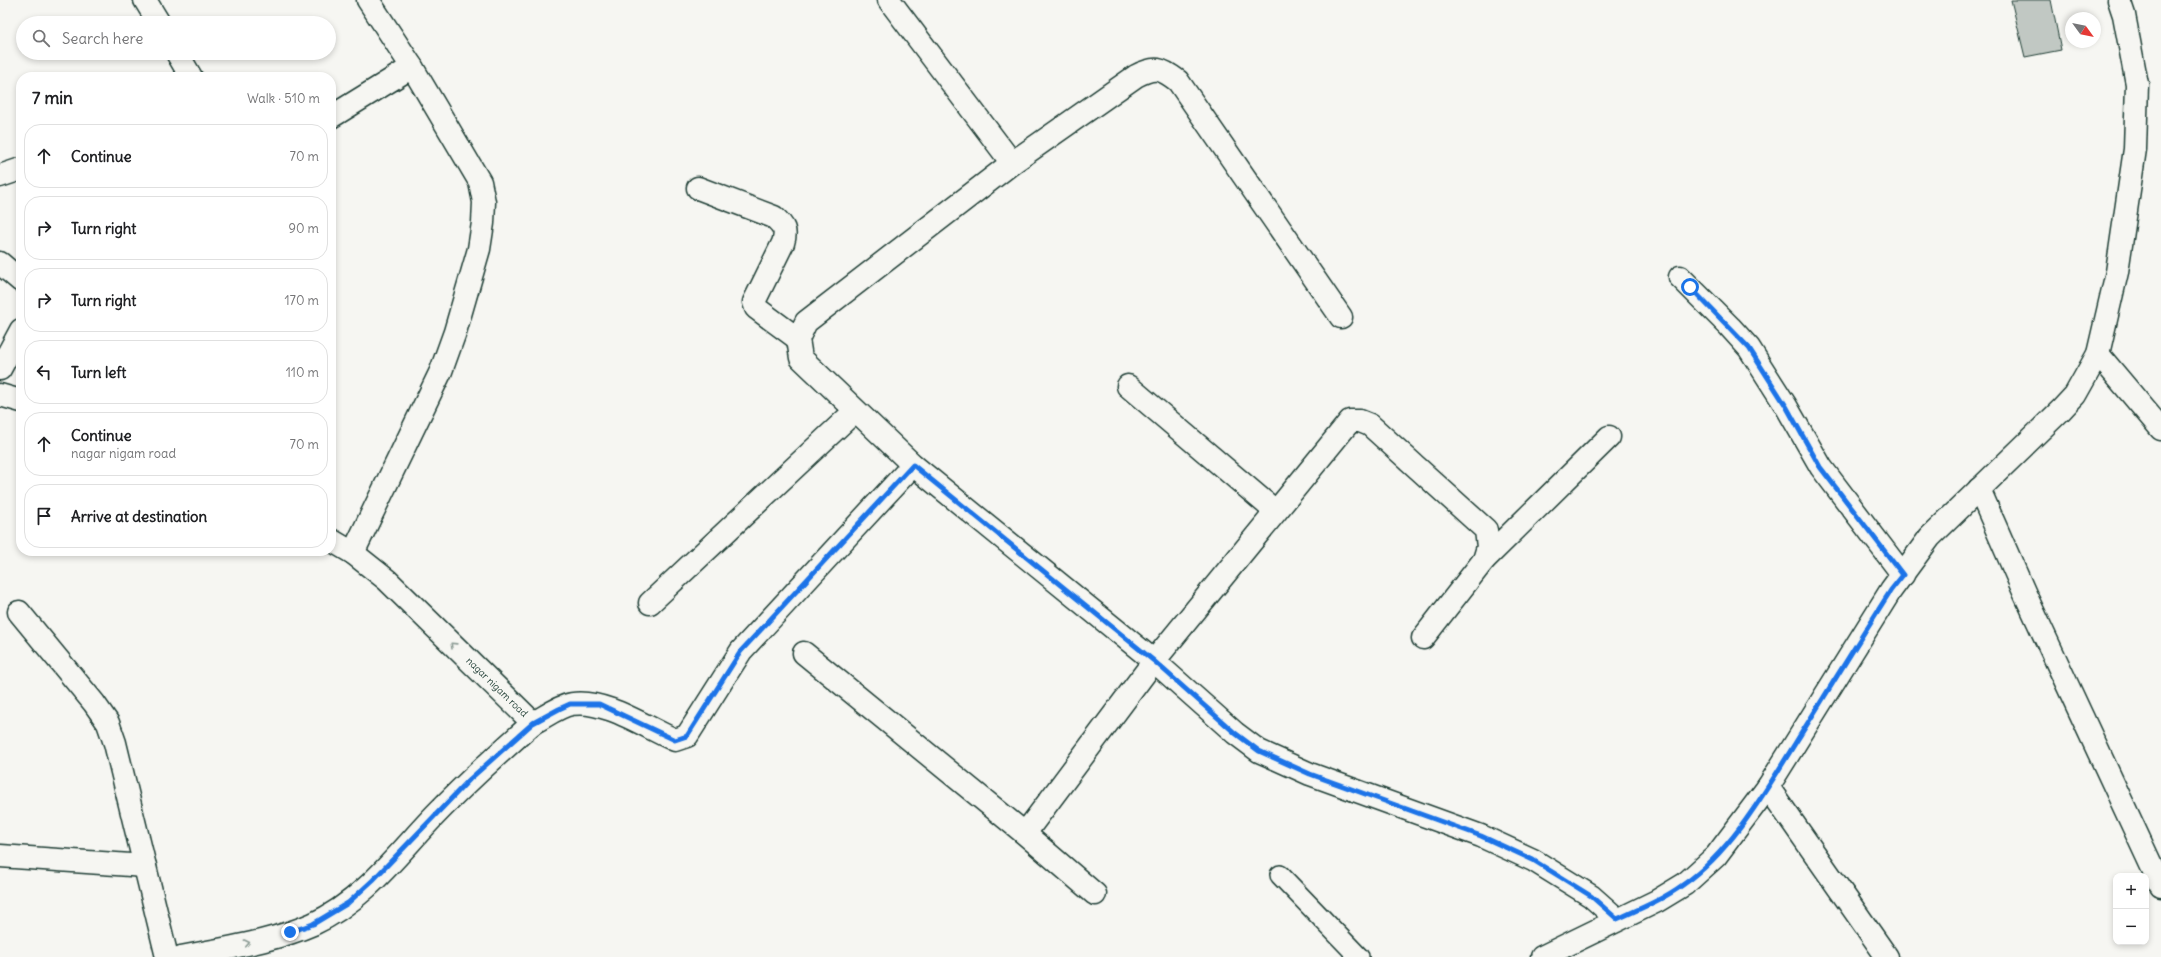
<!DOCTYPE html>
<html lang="en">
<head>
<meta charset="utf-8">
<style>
	:root { --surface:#fff; --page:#f2f2f2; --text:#202124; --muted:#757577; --line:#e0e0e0 }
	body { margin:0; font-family:Delius,sans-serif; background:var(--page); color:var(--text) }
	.controls { position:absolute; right:12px; bottom:12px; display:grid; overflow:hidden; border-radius:8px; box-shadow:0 2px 6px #0003 }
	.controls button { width:36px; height:36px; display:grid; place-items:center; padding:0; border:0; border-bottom:1px solid var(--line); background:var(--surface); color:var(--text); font:20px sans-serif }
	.compass { position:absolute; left:2065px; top:12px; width:36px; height:36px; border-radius:50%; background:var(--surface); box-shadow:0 2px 6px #0003; rotate:123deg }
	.stop { position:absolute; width:12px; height:12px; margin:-9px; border:3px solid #1a73e8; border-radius:50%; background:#fff }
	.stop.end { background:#1a73e8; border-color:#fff; box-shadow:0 1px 4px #0008 }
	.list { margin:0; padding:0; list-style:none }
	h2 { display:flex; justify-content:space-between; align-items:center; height:52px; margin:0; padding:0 16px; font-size:17px }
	h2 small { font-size:13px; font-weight:400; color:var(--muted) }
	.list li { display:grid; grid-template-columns:26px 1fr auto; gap:12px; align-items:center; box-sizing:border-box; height:64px; margin:0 8px 8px; padding:0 8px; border:1px solid var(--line); border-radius:16px }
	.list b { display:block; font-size:15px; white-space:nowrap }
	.list p { margin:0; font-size:13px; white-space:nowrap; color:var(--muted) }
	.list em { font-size:13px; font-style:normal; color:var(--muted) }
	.icon { flex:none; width:22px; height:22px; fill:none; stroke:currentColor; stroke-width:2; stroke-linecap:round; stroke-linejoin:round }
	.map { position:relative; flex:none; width:2161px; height:957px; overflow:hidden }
	.search { position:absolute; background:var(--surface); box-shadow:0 2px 6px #0003; left:16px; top:16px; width:320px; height:44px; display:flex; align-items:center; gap:10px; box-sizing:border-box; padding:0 14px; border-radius:22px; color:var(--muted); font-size:15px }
	.panel { position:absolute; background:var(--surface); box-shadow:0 2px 6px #0003; left:16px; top:72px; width:320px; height:484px; border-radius:16px }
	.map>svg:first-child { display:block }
	.building { fill:#c1c8c3; stroke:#1f3d34 }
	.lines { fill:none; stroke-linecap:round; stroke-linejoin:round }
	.lane-casing { stroke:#1f3d34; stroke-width:22 }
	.street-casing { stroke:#1f3d34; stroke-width:25 }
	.lane { stroke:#f6f6f2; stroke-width:19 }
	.street { stroke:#f6f6f2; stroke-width:22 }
	.oneway { stroke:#8a9a93 }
	.route { stroke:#1a73e8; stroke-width:5 }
	.labels { text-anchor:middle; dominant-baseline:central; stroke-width:3; stroke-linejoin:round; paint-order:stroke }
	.street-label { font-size:10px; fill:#1f3d34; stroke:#f6f6f2 }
</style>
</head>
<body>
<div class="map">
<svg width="2161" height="957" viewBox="0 0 2161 957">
	<rect width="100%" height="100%" fill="#f6f6f2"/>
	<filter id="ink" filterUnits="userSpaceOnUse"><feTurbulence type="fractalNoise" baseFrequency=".025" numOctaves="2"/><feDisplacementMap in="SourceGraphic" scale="8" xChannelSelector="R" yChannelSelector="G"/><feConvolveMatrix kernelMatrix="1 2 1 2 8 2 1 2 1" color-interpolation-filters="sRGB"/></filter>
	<g filter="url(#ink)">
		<!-- building -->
		<path class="building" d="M2011,0h40l10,50 -36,7z"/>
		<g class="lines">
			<!-- lane casing -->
			<g class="lane-casing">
				<path id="lane" d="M1280,875l79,82"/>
			</g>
			<!-- street casing -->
			<g class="street-casing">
				<g id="street">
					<path d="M145,0l14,23"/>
					<path d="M889,0l123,163 -206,159 -8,17 3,19 112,107 241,196 81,72 24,18 51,23 171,62 52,24 58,36 26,23"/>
					<path d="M177,53l14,24"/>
					<path d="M331,117l81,-50 -44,-67"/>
					<path d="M1012,163l124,-87c19,-10 25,-8 42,5l163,236"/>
					<path d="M0,176l21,-7"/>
					<path d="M698,188l76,29c10,9 13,14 9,26l-29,59 2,6 42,31"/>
					<path d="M0,263l21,18"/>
					<path d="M1680,277l50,50 19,21 37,58 35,61 82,108"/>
					<path d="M2098,354l63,75"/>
					<path d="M0,369l21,-39"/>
					<path d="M1128,386l147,125"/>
					<path d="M0,395l21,6"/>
					<path d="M1979,489l46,105 136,292"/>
					<path d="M353,553l88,-182 14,-39 24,-83 4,-26 1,-21 -4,-20 -68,-115"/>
					<path d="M1484,560l125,-123"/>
					<path d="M650,603l205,-192"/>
					<path d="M19,612l75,91 14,20 7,20 52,214"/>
					<path d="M804,653l219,179h3l128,-171 196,-240h10l10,4 116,105 2,17 -4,13 -61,78"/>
					<path d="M533,723c12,-6 26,-17 39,-19 33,-5 73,23 103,36l12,-4 54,-85 172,-186"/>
					<path d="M1768,787l119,170"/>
					<path d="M1024,833l71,61"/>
					<path d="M0,856l145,10"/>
					<path d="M181,957c44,-9 91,-15 132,-33 51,-23 86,-72 123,-110 31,-32 64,-62 97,-91l-146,-143 -34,-27 -22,-13"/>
					<path d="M1542,957l115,-56 28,-17 31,-28 52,-69 123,-197 39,-53 131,-127 14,-15 23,-41 19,-82 18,-123 2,-65 -13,-69 -5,-15"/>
				</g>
			</g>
			<!-- lane -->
			<use href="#lane" class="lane"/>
			<!-- street -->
			<use href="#street" class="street"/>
		</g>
		<!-- one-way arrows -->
		<defs><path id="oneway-chevron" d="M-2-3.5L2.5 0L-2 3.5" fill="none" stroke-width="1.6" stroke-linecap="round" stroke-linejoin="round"/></defs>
		<g class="oneway">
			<use href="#oneway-chevron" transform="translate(453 645) rotate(-136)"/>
			<use href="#oneway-chevron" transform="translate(247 943) rotate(-12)"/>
		</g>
	</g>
	<g class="lines" filter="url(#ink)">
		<!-- route -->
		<path class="route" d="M290,932l23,-8 35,-21 25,-23 97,-101 63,-56 26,-14 11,-5h29l76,36 12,-4 54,-85 172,-186 241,196 81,72 24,18 51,23 171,62 52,24 58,36 26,23c23,-10 47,-20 67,-35 48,-33 82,-94 112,-142 32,-51 63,-102 95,-152l12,-15 -83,-108 -34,-61 -37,-58 -59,-61"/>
	</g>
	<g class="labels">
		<!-- street labels -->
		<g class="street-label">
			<text transform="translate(497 687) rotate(44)">nagar nigam road</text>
		</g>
	</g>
</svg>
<div class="controls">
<button>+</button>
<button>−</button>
</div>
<svg class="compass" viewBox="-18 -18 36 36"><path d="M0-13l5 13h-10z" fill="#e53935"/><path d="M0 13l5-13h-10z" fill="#757577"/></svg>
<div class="stop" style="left:1690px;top:287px"></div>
<div class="stop end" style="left:290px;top:932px"></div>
<div class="search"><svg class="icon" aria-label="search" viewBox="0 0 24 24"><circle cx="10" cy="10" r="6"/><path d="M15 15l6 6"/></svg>Search here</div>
<section class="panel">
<h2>7 min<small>Walk · 510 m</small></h2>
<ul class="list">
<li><svg class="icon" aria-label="ahead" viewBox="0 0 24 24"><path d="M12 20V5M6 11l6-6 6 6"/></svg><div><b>Continue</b></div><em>70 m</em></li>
<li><svg class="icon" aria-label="right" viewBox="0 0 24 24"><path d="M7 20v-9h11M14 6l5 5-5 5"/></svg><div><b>Turn right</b></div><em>90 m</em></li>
<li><svg class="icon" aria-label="right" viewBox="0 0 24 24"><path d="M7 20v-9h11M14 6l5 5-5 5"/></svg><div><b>Turn right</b></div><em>170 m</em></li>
<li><svg class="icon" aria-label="left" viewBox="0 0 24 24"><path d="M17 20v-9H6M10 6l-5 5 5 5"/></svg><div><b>Turn left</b></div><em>110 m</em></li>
<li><svg class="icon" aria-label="ahead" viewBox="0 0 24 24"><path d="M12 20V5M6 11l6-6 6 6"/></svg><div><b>Continue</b><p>nagar nigam road</p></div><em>70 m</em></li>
<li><svg class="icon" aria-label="arrive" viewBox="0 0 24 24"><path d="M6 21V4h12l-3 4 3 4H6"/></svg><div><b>Arrive at destination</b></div></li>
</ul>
</section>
</div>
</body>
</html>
